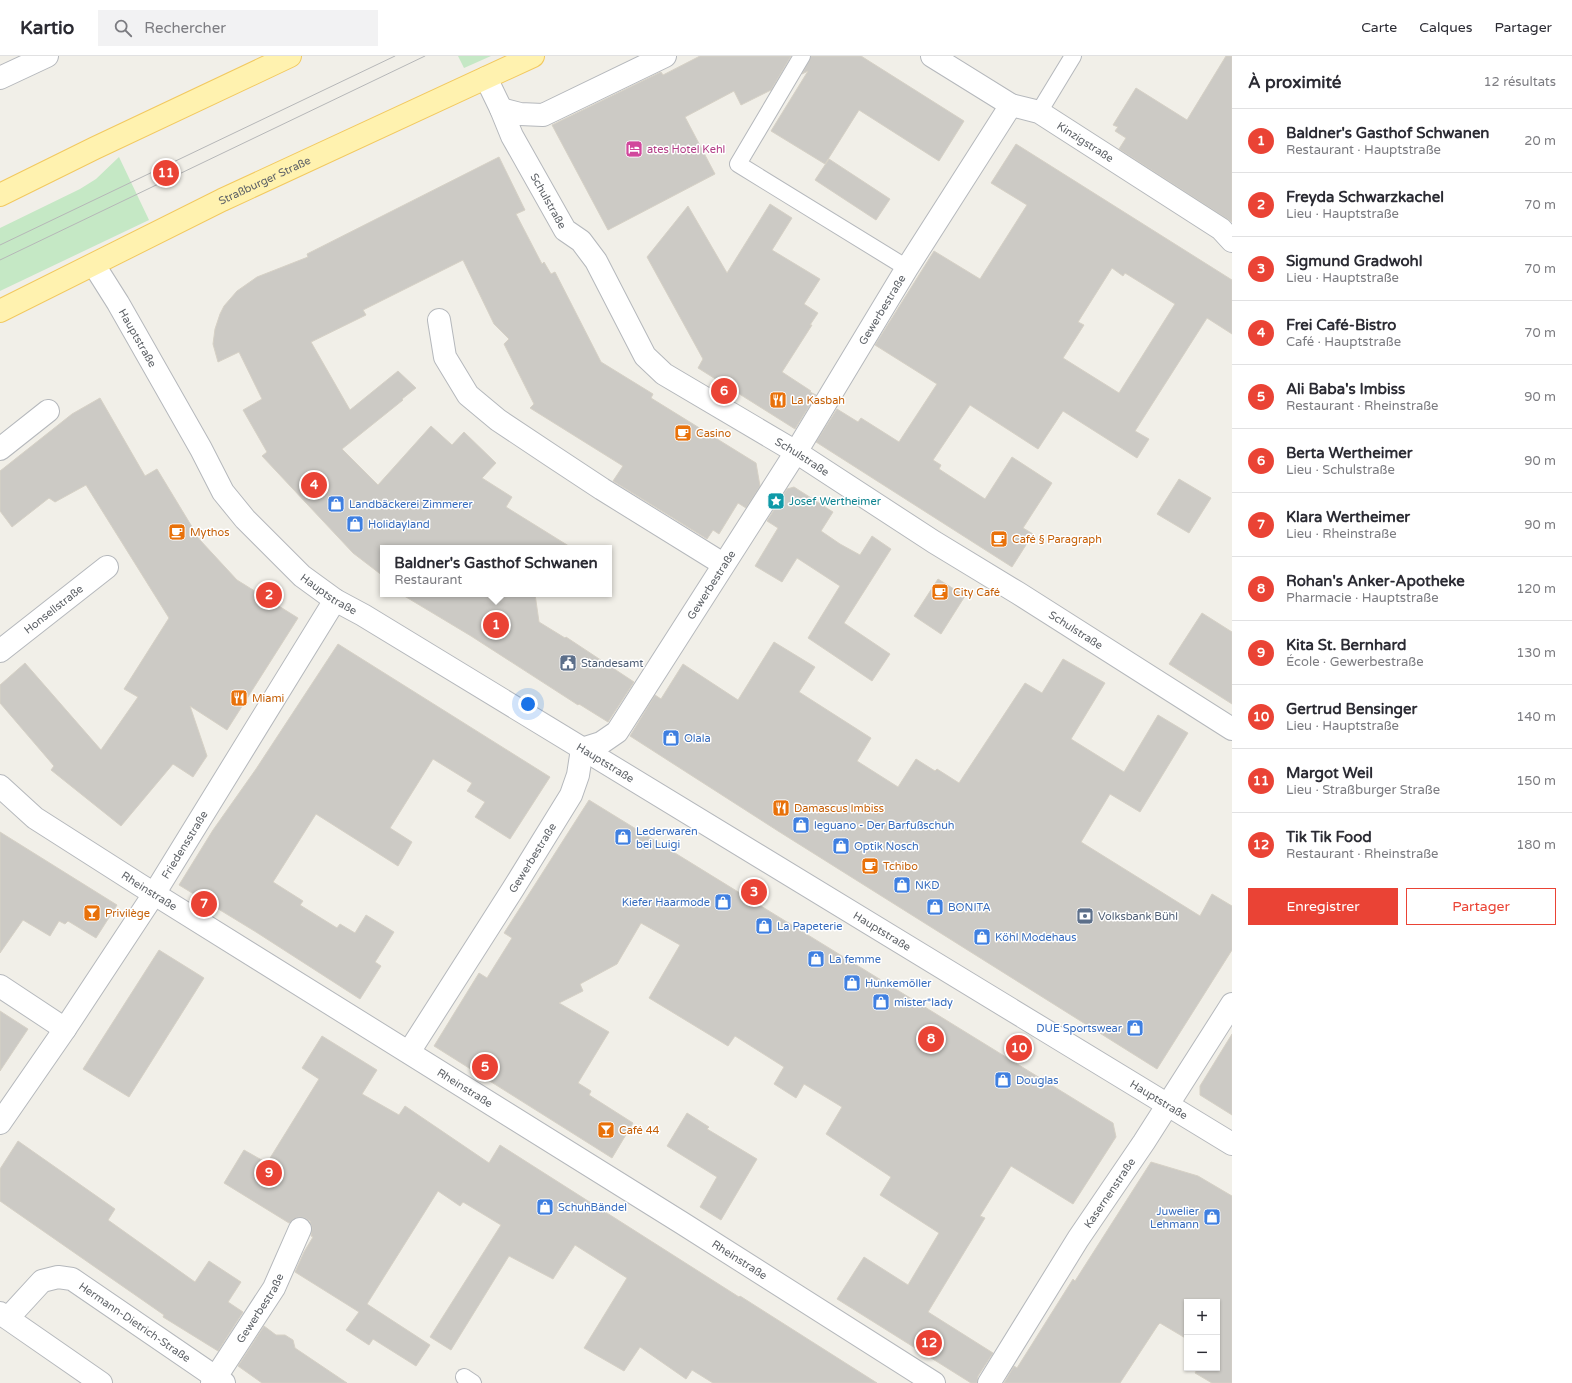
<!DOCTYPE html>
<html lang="fr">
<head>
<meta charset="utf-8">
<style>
	:root { --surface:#fff; --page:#f2f2f3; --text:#2b2b33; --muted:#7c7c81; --line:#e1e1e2; --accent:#ea4335 }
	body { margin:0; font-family:"Varela Round",sans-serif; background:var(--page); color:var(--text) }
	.controls { position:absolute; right:12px; bottom:12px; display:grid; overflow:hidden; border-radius:0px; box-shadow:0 1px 3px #0004 }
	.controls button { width:36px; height:36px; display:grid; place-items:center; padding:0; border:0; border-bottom:1px solid var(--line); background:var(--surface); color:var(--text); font:20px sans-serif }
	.you { position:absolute; left:528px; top:648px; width:14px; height:14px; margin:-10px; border:3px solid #fff; border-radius:50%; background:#1a73e8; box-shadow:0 0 0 6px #1a73e833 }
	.badge { display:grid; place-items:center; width:26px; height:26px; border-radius:50%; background:var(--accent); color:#fff; font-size:13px; font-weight:700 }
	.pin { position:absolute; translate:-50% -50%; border:2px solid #fff; box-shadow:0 1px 4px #0006 }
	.popup { position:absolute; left:380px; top:489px; width:232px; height:52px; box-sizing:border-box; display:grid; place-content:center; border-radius:0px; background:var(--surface); filter:drop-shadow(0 1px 3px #0005); font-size:13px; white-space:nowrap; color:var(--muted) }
	.popup b { font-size:15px; color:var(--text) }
	.popup::after { content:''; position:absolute; left:50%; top:100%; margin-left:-8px; border:8px solid transparent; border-top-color:var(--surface) }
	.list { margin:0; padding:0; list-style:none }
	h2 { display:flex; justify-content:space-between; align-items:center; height:52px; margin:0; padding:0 16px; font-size:17px }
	h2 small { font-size:13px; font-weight:400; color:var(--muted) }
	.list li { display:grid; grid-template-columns:26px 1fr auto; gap:12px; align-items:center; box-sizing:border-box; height:64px; padding:0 16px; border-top:1px solid var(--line) }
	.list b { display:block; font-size:15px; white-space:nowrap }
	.list p { margin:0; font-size:13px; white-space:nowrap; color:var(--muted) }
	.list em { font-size:13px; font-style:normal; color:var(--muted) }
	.actions { display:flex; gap:8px; padding:12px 16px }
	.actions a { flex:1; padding:9px 0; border:1px solid var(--accent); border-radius:0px; text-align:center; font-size:14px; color:var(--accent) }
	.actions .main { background:var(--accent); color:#fff }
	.icon { flex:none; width:22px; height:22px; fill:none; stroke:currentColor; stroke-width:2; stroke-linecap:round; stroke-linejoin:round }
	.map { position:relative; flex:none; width:1232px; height:1327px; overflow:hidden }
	header { display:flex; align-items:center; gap:24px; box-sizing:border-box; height:56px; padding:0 20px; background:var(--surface); border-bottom:1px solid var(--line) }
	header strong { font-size:19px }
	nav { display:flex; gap:22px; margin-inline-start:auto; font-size:14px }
	.search { width:280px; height:36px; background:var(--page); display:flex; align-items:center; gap:10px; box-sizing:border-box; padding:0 14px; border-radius:0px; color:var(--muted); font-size:15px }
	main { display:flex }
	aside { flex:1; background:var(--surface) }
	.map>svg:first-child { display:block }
	.green { fill:#c5e8c5 }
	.building { fill:#cccac5; stroke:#d6d1c6; fill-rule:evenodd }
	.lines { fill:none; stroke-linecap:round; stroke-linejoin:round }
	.lane-casing { stroke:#b5b8bc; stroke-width:18 }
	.street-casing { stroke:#b5b8bc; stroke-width:24 }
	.primary-casing { stroke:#f2c960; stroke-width:24 }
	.lane { stroke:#fff; stroke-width:16 }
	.street { stroke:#fff; stroke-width:22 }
	.primary { stroke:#fff2af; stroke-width:22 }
	.tram { stroke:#b6b7b8; stroke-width:1 }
	.labels { text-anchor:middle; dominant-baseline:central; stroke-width:3; stroke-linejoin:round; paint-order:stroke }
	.street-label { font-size:11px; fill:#5f6368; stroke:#fff }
	.hotel-label { font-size:11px; fill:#b23c85; stroke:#fff; text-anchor:start }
	.food-label { font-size:11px; fill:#c56008; stroke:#fff; text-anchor:start }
	.culture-label { font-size:11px; fill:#0d838f; stroke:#fff; text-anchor:start }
	.shop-label { font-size:11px; fill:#366cbe; stroke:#fff; text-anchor:start }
	.service-label { font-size:11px; fill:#4e5e75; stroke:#fff; text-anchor:start }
</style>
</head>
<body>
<header>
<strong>Kartio</strong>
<div class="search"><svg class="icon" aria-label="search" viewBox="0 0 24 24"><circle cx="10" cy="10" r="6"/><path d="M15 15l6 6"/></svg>Rechercher</div>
<nav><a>Carte</a><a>Calques</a><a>Partager</a></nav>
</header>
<main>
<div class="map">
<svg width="1232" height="1327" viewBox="0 0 1232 1327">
	<rect width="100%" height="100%" fill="#f1efe8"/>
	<!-- green -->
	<g class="green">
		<path d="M458,0h33l-27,12z"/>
		<path d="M119,101l30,63 -149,71v-63l80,-39 16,-10z"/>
	</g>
	<!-- building -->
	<g class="building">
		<path d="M700,0h91l-20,34 -30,15 -7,-14 -49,26 30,57 -107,56 -56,-105 109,-53 2,3z"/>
		<path d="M811,0h50l103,65 -25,40 -80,-51 -34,54 -54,-33 37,-60 -6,3z"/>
		<path d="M1226,0h6v166l-113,-73 7,-11 -11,-7 3,-4 -5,-2 23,-37 51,32z"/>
		<path d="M1016,88l216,136v54l-25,-16 -72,113 14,8 -12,19 -74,-47 -25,38 -68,-44 -37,55 8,5 -2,4 46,30 27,-42 40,26 -29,45 10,6 -21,33 -196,-125 21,-33 21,13 3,-4 38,24 38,-58 -62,-39 59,-94 46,28 47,-74 -36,-22zM1112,212l11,8 2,-3 50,31 -56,89 -56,-35 21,-33 -6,-3z"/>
		<path d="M499,101l26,53 -9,4 26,50 2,-2 7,12 4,-2 46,90 52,32 -2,4 105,65 4,23 -14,22 -8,-5 -19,31 -6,-4 -6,9 -94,-58 10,-15 -93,-58 4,-4 -30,-60 5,-5 -15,-15 -31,-64 -100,50 3,5 -55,27 39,68 48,-39 18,17 -14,11 1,1 -61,49 36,36 53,-59 21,19 12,-13 32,31 -14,15 30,19 -6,10 66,41h-189v28l-30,-23 -91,-97 5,-4 -24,-42 19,-11 -23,-47 -21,10 -5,-18 2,-15 5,-15 4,-8 13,-15 20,-14 51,-20 -1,-3z"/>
		<path d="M829,103l61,40 -14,21 -61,-40z"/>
		<path d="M770,148l22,14 -20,32 48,29 -16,25 14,9 -8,12h2l-30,47 29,19 -1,1 6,3 -21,34 -97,-61 5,-9 -56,-102 41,-51 39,67z"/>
		<path d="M100,342l45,78 12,-7 43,71 37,40 61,38 -71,112 -37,-24 17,50 -14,21 -20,-13 -52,62 -70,-56 3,-4 -54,-63v-18l25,-22 76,87 37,-53 -14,-8 45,-71 -83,-133 -31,17 -6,-4 -37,29 -12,-16v-40l72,-57z"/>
		<path d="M1179,423l32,19 -22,35 -32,-19z"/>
		<path d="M794,431l39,25 -12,19 19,13 20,11 12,-19 19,13 -47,74 46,31 -18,27 -64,-43 32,-52 -43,-28 -15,24 -27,-16 23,-38 -11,-7 20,-32z"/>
		<path d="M938,523l27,17 -24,38 -27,-18z"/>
		<path d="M401,538h134l4,28 26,16 1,-1 68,45 -26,40 -29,-18 -1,1 -107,-69z"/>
		<path d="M1202,557l30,19v72l-63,-40z"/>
		<path d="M774,586l41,25 -16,25 72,46 -14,23 41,26 18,-28 19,12 2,-2 22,14 66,-100 17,10 21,-34 42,24 -34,56 53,33 34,-57 30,18 -48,79 -30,-18 -29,48 119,74 12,-22 20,12v44l-75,119 -379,-238 -148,-95 25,-41 6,4 22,-35 55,36z"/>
		<path d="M338,588l212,133 -40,62 -35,-22 10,-15 -18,-11 5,-8 -39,-24 -43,69 22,14 -14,24 -82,-52 -43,68 30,19 -3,4 37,23 3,-4 15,9 11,-18 28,17 -19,30 6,4 -21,33 -104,-67 -77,-47 34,-55 43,-61z"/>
		<path d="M589,744l524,323 3,14 -43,67 -62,-38 -31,50 5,2 -57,94 65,41 -15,23 -1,7h-6l-134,-84 27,-42 44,28 31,-52 -59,-38 11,-18 -65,-43 16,-27 -38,-23 -8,14 -22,-14 10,-17 -49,-31 -7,10 -79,-48 31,-53 -39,-22 -24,41 -37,20 3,7 -24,12 50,29 -31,51 13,8 -2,4 44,28 -21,35 -178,-112 45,-73 8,5 25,-40 -8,-5z"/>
		<path d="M0,776l117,73 -21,33 -28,-17 -3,3 -6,-3 -9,15 -27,-16 -23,33z"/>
		<path d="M159,894l45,28 -75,119 -46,-28z"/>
		<path d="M0,955l28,18 -28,42z"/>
		<path d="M1232,978v81l-32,-20v-9z"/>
		<path d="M322,980l55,34 -15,24 37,21 6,-9 84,57 11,-18 239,152 1,-1 137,87h-164l-21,-13 -6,9 -46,-32 -16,24 -40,-23 43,-70 -52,-33 -22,34 -44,-23 -58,94 -21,-13 71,-112 -38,-23 -3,4 -22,-15 -71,113 63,41 -14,21 -43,-27 -4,6 -23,-15 13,-18 -64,-40 9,-20 9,-15 -2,-1 1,-8 -2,-7 -5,-3 -6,-1 -6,2 -4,4 -65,-40 20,-33 23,13 52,-84 -17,-11z"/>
		<path d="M687,1057l22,14 -2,2 50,30 -36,61 -21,-13 17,-30 -50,-31z"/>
		<path d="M18,1085l97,68 -7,11 87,62 14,-21 32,21 -13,20 15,10 -25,39 -55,-34 1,-2 -164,-114v-32z"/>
		<path d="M1151,1106l47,14 34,20v187h-20l-17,-10 3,-5h19v-66h-30v37l-27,-16 -2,2 -38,58h-116l10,-17 3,2 56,-89 2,2z"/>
		<path d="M264,1270l12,9h9l8,5 2,8 52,35h-85l-24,-17z"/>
	</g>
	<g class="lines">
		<!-- lane casing -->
		<g class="lane-casing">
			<g id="lane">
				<path d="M802,0l-64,108 169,104"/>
				<path d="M1039,56l34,-56"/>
				<path d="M464,1321l9,6"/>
			</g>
		</g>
		<!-- street casing -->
		<g class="street-casing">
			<g id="street">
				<path id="s1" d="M932,0l79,49 28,7 182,117 11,12"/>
				<path d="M0,22l47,-22"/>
				<path id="s2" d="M486,22l15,31 11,27 53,94 16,11 15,20 49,95 19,18 132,78 138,90 84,51 214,136"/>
				<path d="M501,53l19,5 23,1 122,-59"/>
				<path id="s3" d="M94,209l24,38 83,146 22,43 22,27 57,57 33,24 28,15 869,529"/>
				<path d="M439,264l6,37 23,38 30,25 54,36 50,33 121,75"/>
				<path d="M0,393l48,-38"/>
				<path id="s4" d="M0,595l107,-84"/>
				<path id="s5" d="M582,693l19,-6 16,-11 179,-280 111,-184 104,-163"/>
				<path id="s6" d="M0,730l35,32 105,67 542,338 252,160"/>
				<path d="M0,930l65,43"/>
				<path id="s7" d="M409,996l104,-163 58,-94 7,-20 4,-26"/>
				<path id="s8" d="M0,1067l65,-94 89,-135 181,-294"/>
				<path d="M0,1257l101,70"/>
				<path id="s9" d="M8,1262l34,-37 16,-4 14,2 152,104"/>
				<path id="s10" d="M212,1327l62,-95 26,-59"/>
				<path id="s11" d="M989,1327l89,-144 66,-97 88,-138"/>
			</g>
		</g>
		<!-- primary casing -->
		<g class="primary-casing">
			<g id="primary">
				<path d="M0,139l95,-47 195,-92"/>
				<path id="s12" d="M0,255l222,-111 311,-144"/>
			</g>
		</g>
		<!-- lane -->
		<use href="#lane" class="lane"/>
		<!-- street -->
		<use href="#street" class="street"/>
		<!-- primary -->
		<use href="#primary" class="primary"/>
		<!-- tram -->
		<g class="tram">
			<path d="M0,189l395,-189"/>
			<path d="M0,204l425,-204"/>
		</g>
	</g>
	<!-- icons -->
	<defs>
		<g id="hotel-square" transform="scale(0.9)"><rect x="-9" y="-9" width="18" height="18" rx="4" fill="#d1479c" stroke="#fff"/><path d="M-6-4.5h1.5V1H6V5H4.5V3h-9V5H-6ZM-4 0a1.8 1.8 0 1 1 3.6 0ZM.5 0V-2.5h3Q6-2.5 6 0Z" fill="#fff"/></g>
		<g id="restaurant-square" transform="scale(0.9)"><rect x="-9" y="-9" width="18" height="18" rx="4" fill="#e8710a" stroke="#fff"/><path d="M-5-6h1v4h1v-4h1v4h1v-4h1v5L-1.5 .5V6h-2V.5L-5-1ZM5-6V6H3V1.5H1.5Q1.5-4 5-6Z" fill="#fff"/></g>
		<g id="cafe-square" transform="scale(0.9)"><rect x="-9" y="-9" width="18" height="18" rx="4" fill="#e8710a" stroke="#fff"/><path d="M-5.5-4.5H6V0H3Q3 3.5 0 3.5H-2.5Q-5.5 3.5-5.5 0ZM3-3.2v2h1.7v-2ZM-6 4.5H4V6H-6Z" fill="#fff"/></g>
		<g id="sight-square" transform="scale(0.9)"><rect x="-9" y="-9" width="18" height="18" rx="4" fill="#0f9aa8" stroke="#fff"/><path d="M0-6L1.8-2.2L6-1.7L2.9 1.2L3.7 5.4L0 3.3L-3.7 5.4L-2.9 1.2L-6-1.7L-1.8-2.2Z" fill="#fff"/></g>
		<g id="shop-square" transform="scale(0.9)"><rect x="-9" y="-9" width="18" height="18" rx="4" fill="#3f7fe0" stroke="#fff"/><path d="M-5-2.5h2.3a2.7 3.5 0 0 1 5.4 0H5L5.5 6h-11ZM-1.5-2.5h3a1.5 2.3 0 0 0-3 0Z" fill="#fff"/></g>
		<g id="civic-square" transform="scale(0.9)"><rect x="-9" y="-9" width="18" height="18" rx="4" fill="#5c6f8a" stroke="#fff"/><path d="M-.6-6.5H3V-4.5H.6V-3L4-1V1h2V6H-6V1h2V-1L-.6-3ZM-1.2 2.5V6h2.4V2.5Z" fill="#fff"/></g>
		<g id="bar-square" transform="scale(0.9)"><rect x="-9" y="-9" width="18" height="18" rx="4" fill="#e8710a" stroke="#fff"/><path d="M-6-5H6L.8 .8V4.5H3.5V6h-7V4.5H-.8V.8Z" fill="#fff"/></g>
		<g id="bank-square" transform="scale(0.9)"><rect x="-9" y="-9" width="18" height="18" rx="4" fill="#5c6f8a" stroke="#fff"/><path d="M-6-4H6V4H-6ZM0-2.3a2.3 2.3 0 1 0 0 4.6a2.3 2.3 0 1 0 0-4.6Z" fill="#fff"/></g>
	</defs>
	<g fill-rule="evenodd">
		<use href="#hotel-square" x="634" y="93"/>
		<use href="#restaurant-square" x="778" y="344"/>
		<use href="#cafe-square" x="683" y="377"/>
		<use href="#sight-square" x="776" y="445"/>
		<use href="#shop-square" x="336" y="448"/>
		<use href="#shop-square" x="355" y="468"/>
		<use href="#cafe-square" x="177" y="476"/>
		<use href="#cafe-square" x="999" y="483"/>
		<use href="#cafe-square" x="940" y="536"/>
		<use href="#civic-square" x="568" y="607"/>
		<use href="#restaurant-square" x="239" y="642"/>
		<use href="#shop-square" x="671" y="682"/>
		<use href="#restaurant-square" x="781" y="752"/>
		<use href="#shop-square" x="801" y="769"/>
		<use href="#shop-square" x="623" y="781"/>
		<use href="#shop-square" x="841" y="790"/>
		<use href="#cafe-square" x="870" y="810"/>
		<use href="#shop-square" x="902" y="829"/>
		<use href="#shop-square" x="723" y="846"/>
		<use href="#shop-square" x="935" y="851"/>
		<use href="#bar-square" x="92" y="857"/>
		<use href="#bank-square" x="1085" y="860"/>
		<use href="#shop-square" x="764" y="870"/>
		<use href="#shop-square" x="982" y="881"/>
		<use href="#shop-square" x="816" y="903"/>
		<use href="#shop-square" x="852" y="927"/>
		<use href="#shop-square" x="881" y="946"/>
		<use href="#shop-square" x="1135" y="972"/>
		<use href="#shop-square" x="1003" y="1024"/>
		<use href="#bar-square" x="606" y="1074"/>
		<use href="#shop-square" x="545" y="1151"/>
		<use href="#shop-square" x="1212" y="1161"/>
	</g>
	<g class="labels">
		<!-- street labels -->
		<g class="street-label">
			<text stroke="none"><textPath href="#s1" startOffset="177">Kinzigstraße</textPath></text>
			<text stroke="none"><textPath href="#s12" startOffset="295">Straßburger Straße</textPath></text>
			<text stroke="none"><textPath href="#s2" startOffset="138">Schulstraße</textPath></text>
			<text stroke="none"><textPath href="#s5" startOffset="538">Gewerbestraße</textPath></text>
			<text stroke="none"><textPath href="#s3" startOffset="85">Hauptstraße</textPath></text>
			<text stroke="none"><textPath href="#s2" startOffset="510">Schulstraße</textPath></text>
			<text stroke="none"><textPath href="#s5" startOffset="214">Gewerbestraße</textPath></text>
			<text stroke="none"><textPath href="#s3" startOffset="409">Hauptstraße</textPath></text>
			<text stroke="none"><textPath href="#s4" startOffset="68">Honsellstraße</textPath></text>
			<text stroke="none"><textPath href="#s2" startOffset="834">Schulstraße</textPath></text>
			<text stroke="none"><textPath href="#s3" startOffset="733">Hauptstraße</textPath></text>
			<text stroke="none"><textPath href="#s8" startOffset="334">Friedensstraße</textPath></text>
			<text stroke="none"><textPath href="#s7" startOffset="230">Gewerbestraße</textPath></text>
			<text stroke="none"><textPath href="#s6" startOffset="183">Rheinstraße</textPath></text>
			<text stroke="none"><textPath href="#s3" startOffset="1057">Hauptstraße</textPath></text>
			<text stroke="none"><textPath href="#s6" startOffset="555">Rheinstraße</textPath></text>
			<text stroke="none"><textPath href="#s3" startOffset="1381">Hauptstraße</textPath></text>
			<text stroke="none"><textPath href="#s11" startOffset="225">Kasernenstraße</textPath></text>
			<text stroke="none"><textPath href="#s6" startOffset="879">Rheinstraße</textPath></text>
			<text stroke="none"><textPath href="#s10" startOffset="89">Gewerbestraße</textPath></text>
			<text stroke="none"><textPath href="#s9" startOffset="157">Hermann-Dietrich-Straße</textPath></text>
		</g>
		<!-- hotel labels -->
		<g class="hotel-label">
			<text x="647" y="93">ates Hotel Kehl</text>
		</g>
		<!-- food labels -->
		<g class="food-label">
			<text x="791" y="344">La Kasbah</text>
			<text x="696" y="377">Casino</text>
			<text x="190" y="476">Mythos</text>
			<text x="1012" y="483">Café § Paragraph</text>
			<text x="953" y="536">City Café</text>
			<text x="252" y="642">Miami</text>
			<text x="794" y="752">Damascus Imbiss</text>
			<text x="883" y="810">Tchibo</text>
			<text x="105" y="857">Privilège</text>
			<text x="619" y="1074">Café 44</text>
		</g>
		<!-- culture labels -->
		<g class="culture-label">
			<text x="789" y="445">Josef Wertheimer</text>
		</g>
		<!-- shop labels -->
		<g class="shop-label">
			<text x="349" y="448">Landbäckerei Zimmerer</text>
			<text x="368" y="468">Holidayland</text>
			<text x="684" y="682">Olala</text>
			<text x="814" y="769">leguano - Der Barfußschuh</text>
			<text x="636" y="775">Lederwaren<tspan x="636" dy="13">bei Luigi</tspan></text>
			<text x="854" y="790">Optik Nosch</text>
			<text x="915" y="829">NKD</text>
			<text x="710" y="846" text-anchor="end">Kiefer Haarmode</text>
			<text x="948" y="851">BONITA</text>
			<text x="777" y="870">La Papeterie</text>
			<text x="995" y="881">Köhl Modehaus</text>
			<text x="829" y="903">La femme</text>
			<text x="865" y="927">Hunkemöller</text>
			<text x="894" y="946">mister*lady</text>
			<text x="1122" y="972" text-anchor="end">DUE Sportswear</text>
			<text x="1016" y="1024">Douglas</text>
			<text x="558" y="1151">SchuhBändel</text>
			<text x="1199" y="1155" text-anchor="end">Juwelier<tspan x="1199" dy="13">Lehmann</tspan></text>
		</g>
		<!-- service labels -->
		<g class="service-label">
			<text x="581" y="607">Standesamt</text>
			<text x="1098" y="860">Volksbank Bühl</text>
		</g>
	</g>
</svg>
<div class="controls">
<button>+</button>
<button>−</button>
</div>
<div class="you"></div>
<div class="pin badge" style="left:496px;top:569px">1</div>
<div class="popup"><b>Baldner's Gasthof Schwanen</b>Restaurant</div>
<div class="pin badge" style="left:269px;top:539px">2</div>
<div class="pin badge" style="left:754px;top:836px">3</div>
<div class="pin badge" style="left:314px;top:429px">4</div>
<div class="pin badge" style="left:485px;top:1011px">5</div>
<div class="pin badge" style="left:724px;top:335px">6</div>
<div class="pin badge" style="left:204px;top:848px">7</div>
<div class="pin badge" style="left:931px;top:983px">8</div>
<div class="pin badge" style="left:269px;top:1117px">9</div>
<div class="pin badge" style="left:1019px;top:992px">10</div>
<div class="pin badge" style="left:166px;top:117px">11</div>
<div class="pin badge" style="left:929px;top:1287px">12</div>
</div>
<aside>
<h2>À proximité<small>12 résultats</small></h2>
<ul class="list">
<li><span class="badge">1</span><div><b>Baldner's Gasthof Schwanen</b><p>Restaurant · Hauptstraße</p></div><em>20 m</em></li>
<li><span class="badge">2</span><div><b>Freyda Schwarzkachel</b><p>Lieu · Hauptstraße</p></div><em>70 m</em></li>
<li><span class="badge">3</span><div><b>Sigmund Gradwohl</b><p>Lieu · Hauptstraße</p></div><em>70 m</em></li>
<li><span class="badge">4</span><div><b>Frei Café-Bistro</b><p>Café · Hauptstraße</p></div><em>70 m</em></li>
<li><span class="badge">5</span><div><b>Ali Baba's Imbiss</b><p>Restaurant · Rheinstraße</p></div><em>90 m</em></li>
<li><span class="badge">6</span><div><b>Berta Wertheimer</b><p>Lieu · Schulstraße</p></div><em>90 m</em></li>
<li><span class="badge">7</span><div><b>Klara Wertheimer</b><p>Lieu · Rheinstraße</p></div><em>90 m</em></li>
<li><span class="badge">8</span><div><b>Rohan's Anker-Apotheke</b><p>Pharmacie · Hauptstraße</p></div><em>120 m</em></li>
<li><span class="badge">9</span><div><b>Kita St. Bernhard</b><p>École · Gewerbestraße</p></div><em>130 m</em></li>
<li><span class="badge">10</span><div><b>Gertrud Bensinger</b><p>Lieu · Hauptstraße</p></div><em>140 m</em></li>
<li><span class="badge">11</span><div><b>Margot Weil</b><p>Lieu · Straßburger Straße</p></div><em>150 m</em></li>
<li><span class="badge">12</span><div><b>Tik Tik Food</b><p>Restaurant · Rheinstraße</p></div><em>180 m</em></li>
</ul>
<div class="actions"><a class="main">Enregistrer</a><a>Partager</a></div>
</aside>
</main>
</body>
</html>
